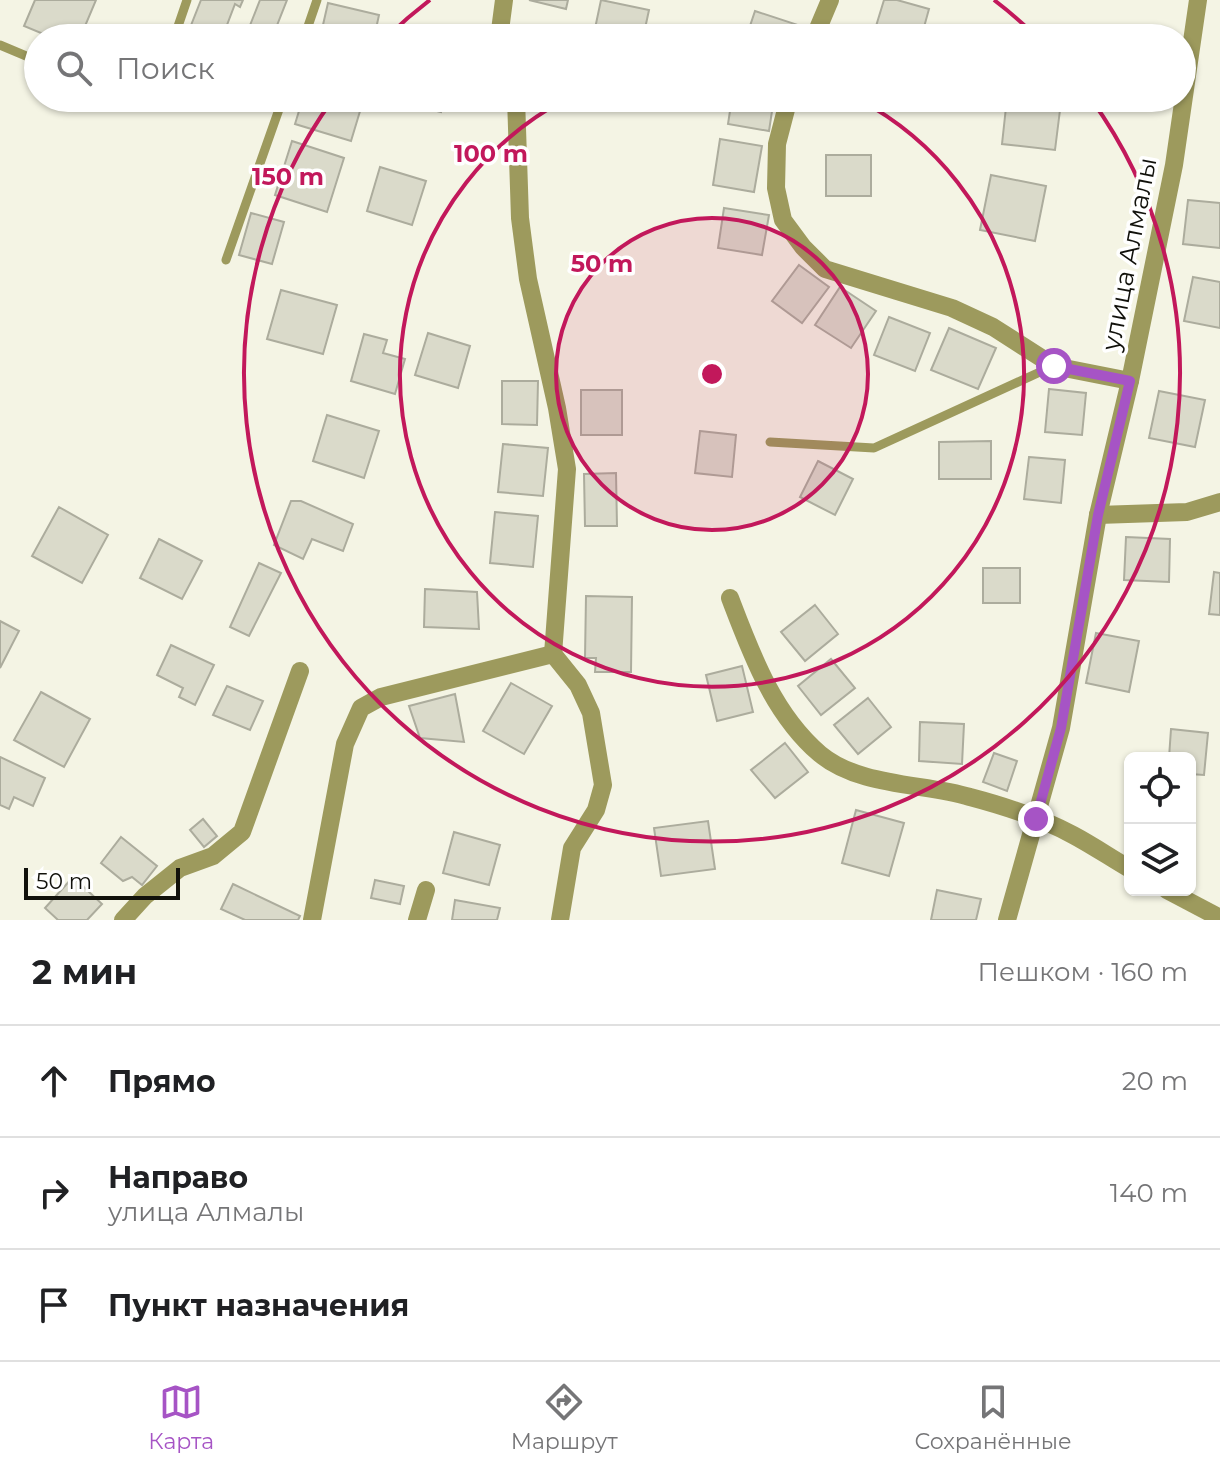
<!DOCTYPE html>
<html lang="ru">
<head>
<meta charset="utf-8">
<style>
	:root { --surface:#fff; --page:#f2f2f2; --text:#202124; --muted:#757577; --line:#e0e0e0; --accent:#a654c5 }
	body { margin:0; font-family:Montserrat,sans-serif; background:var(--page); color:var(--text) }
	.controls { position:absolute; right:24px; bottom:24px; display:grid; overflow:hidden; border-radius:12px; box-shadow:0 2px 6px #0004 }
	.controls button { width:72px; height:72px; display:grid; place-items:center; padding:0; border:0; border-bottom:2px solid var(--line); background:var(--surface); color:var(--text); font:40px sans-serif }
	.scale { position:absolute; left:24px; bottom:20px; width:156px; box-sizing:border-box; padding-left:8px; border:4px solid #11110b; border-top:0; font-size:22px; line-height:28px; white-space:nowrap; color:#11110b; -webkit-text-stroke:6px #fff; paint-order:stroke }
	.stop { position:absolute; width:24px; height:24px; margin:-18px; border:6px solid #a654c5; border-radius:50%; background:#fff }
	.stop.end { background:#a654c5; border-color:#fff; box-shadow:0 2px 8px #0008 }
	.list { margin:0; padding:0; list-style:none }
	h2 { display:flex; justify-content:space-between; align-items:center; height:104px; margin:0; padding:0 32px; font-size:34px }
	h2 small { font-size:26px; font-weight:400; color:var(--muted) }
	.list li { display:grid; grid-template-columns:52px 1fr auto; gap:24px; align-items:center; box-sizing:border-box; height:112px; padding:0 32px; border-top:2px solid var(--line) }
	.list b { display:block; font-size:30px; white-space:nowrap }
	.list p { margin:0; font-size:26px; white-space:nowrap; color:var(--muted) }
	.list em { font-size:26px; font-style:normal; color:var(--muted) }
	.icon { flex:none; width:44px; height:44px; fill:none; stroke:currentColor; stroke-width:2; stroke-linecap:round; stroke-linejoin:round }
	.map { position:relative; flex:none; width:1220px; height:920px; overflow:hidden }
	.search { position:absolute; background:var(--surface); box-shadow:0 2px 6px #0004; left:24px; right:24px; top:24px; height:88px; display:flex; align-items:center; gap:20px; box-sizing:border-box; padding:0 28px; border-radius:44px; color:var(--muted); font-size:30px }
	.sheet { height:440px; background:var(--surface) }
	nav { display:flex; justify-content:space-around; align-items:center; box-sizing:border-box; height:112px; border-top:2px solid var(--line); background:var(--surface); font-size:22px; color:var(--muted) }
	nav a { display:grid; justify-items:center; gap:4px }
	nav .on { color:var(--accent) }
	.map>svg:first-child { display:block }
	.building { fill:#dadaca; stroke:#acac9d; stroke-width:2 }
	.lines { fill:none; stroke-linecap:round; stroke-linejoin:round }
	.lane { stroke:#9d9a5d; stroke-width:9 }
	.street { stroke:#9d9a5d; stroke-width:18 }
	.route { stroke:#a654c5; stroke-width:10 }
	.ring { fill:none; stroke:#c2185b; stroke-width:4 }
	.labels { text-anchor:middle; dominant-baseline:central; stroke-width:7; stroke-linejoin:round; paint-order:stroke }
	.street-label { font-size:26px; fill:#11110b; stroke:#fff }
	.centre { fill:#c2185b; stroke:#fff; stroke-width:4 }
	.ring-label { font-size:24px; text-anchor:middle; font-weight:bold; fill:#c2185b; stroke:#fff; stroke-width:7; stroke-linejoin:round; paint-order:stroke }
</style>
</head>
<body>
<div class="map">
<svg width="1220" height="920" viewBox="0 0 1220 920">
	<rect width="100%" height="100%" fill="#f4f4e4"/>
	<!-- building -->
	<g class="building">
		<path d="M35,0h61l-16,38h-27l-29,-12z"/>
		<path d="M201,0h42l-3,7 -5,-3 -13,34h-36z"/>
		<path d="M260,0h27l-15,38h-27z"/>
		<path d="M529,0h39l-2,9z"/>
		<path d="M601,0l48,10 -6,28h-50z"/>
		<path d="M884,0h13l32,9 -8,29 -48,-2z"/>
		<path d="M328,3l51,12 -5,23h-54z"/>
		<path d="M755,11l43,14 -5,13h-47z"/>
		<path d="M1025,31l54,6v1h-54z"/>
		<path d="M303,98h61l-13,43 -56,-17z"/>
		<path d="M402,98h43l-4,14 -40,-10z"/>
		<path d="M732,98h42l-5,33 -41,-7z"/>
		<path d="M1007,98l54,4 -6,48 -53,-6z"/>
		<path d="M720,139l42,7 -8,46 -41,-7z"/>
		<path d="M292,141l52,17 -17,54 -52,-17z"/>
		<rect x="826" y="155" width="45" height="41"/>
		<path d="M380,167l46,14 -14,44 -45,-14z"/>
		<path d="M991,175l55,11 -11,55 -55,-11z"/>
		<path d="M1188,200l32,3v45l-37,-4z"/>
		<path d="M724,208l45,7 -7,40 -44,-7z"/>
		<path d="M251,213l33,9 -12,42 -33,-9z"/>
		<path d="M799,265l30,22 -27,36 -30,-22z"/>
		<path d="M1193,277l27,5v46l-36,-7z"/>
		<path d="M840,287l36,24 -25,37 -36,-23z"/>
		<path d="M281,290l56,15 -14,49 -56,-15z"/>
		<path d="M889,317l41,16 -15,38 -41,-16z"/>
		<path d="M949,328l47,20 -18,41 -47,-19z"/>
		<path d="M428,333l42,13 -12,42 -43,-13z"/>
		<path d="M364,334l23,6 -4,13 22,6 -10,35 -44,-13z"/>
		<path d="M502,381h36l-1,44 -35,-1z"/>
		<path d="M1049,389l37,4 -4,42 -37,-3z"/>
		<rect x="581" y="390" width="41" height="45"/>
		<path d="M1159,391l46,9 -10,47 -46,-9z"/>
		<path d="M327,415l52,16 -15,47 -51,-17z"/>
		<path d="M700,431l36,4 -4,42 -37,-4z"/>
		<path d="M991,441v38h-52v-37z"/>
		<path d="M503,444l45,4 -5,48 -45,-4z"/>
		<path d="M1029,457l36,3 -4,43 -37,-4z"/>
		<path d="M818,461l35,18 -18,36 -35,-18z"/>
		<path d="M616,473l1,53h-32l-1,-52z"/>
		<path d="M291,501h10l52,23 -10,27 -31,-12 -9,20 -29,-14z"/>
		<path d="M59,507l49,28 -26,48 -50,-27z"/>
		<path d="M495,512l43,4 -5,51 -43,-4z"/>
		<path d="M1126,537l44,2 -1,43 -45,-2z"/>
		<path d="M159,539l43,22 -20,38 -42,-21z"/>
		<path d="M259,563l22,10 -32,63 -19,-9z"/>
		<rect x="983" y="568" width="37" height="35"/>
		<path d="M1214,572l6,1v42l-11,-1z"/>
		<path d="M425,589l52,3 2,37 -55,-2z"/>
		<path d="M586,596l46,1 -1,75h-36l1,-14h-11z"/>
		<path d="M815,605l23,29 -33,27 -24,-29z"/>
		<path d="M0,621l19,10 -19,37z"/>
		<path d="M1096,633l43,8 -10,51 -43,-9z"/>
		<path d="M171,645l43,20 -19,40 -16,-8 4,-9 -26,-13z"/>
		<path d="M831,659l24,29 -34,27 -23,-29z"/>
		<path d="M742,666l11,46 -36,9 -11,-46z"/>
		<path d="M511,683l41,23 -28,48 -41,-23z"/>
		<path d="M227,686l36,15 -13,29 -37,-15z"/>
		<path d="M41,692l49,27 -26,48 -50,-27z"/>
		<path d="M455,694l9,48 -44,-4 -11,-32z"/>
		<path d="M868,698l23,29 -33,27 -24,-29z"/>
		<path d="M920,722l44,2 -2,40 -43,-3z"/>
		<path d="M1171,729l37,4 -4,42 -14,-1v-16h-21z"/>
		<path d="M785,743l23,29 -33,26 -24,-28z"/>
		<path d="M994,753l23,8 -10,30 -24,-9z"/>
		<path d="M0,757l45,21 -12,28 -19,-9 -5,12 -9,-4z"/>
		<path d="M856,810l48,13 -15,53 -47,-13z"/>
		<path d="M203,819l14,17 -13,11 -14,-17z"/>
		<path d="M708,821l7,48 -54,7 -7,-48z"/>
		<path d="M454,832l46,13 -11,40 -46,-12z"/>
		<path d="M121,837l36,29 -15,19 -10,-8 -9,4 -22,-18z"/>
		<path d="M73,877l29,27 -15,16h-29l-13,-12z"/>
		<path d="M375,880l29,6 -4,18 -29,-6z"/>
		<path d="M233,884l67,32 -2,4h-53l-24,-11z"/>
		<path d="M937,890l44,9 -5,21h-45z"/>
		<path d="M455,900l45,8 -3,12h-45z"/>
	</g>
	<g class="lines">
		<!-- lane -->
		<g class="lane">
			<path d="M174,38l13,-38"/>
			<path d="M304,38l13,-38"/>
			<path d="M0,45l38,16"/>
			<path d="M122,98l11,5 17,-5"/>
			<path d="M226,260l57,-162"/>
			<path d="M770,442l104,6 179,-82"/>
		</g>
		<!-- street -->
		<g class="street">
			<path d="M499,38l5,-38"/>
			<path d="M814,38l16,-38"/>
			<path d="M516,98l4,120 8,61 29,129 10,61 -14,185"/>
			<path d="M789,98l-12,46 -1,44 7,32 20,27 22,22 127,39 41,19 61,39 76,15"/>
			<path d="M1098,515l89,-3 33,-10"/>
			<path d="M730,598c21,55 43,116 90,156 40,33 103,29 150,43 34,9 72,21 103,38 19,10 38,23 57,34"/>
			<path d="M553,654l25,31 13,28 12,72 -7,25 -24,38 -12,72"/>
			<path d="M1167,890l53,28"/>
			<path d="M123,920l22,-24 35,-28 33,-12 29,-24 58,-161"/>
			<path d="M312,920l33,-176 16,-36 20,-11 172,-43"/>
			<path d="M417,920l9,-30"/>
			<path d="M1007,920l54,-192 37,-213 32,-134 44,-216 24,-165"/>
		</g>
	</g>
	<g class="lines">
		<!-- route -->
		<path class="route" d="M1036,819l25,-91 37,-213 32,-134 -76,-15"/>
	</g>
	<!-- distance rings -->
	<circle cx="712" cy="374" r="156" fill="#c2185b" fill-opacity=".12"/>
	<g class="ring">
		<circle cx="712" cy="374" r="156"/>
		<path d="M858 99A312 312 0 1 1 566 99"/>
		<path d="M387 37A468 468 0 0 1 430 0M994 0A468 468 0 0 1 1037 37M1091 99A468 468 0 1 1 333 99"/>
	</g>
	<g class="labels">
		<!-- street labels -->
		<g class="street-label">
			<text transform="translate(1129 254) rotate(-79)">улица Алмалы</text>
		</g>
	</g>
	<circle cx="712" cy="374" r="12" class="centre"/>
	<g class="ring-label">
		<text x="491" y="162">100 m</text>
		<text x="288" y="185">150 m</text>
		<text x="602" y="272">50 m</text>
	</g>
</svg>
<div class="controls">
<button><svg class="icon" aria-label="locate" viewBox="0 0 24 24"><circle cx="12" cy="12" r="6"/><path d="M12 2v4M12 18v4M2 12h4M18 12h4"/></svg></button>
<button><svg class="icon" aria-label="layers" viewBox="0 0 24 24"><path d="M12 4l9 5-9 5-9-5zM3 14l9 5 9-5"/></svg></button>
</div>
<div class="scale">50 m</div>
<div class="stop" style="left:1054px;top:366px"></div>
<div class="stop end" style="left:1036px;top:819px"></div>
<div class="search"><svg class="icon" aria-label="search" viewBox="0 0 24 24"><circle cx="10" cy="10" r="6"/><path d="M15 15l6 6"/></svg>Поиск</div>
</div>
<section class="sheet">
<h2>2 мин<small>Пешком · 160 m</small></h2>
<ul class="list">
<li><svg class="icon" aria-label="ahead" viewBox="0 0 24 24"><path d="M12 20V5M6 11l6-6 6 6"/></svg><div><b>Прямо</b></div><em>20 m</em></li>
<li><svg class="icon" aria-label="right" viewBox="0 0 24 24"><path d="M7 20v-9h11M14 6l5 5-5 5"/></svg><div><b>Направо</b><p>улица Алмалы</p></div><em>140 m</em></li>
<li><svg class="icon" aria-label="arrive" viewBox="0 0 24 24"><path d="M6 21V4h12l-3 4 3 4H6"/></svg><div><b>Пункт назначения</b></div></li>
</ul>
</section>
<nav>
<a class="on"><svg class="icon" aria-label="map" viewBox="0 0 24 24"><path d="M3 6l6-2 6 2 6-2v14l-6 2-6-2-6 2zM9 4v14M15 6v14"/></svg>Карта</a>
<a><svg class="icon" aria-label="directions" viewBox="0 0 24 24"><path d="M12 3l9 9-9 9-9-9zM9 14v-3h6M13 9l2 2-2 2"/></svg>Маршрут</a>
<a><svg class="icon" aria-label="saved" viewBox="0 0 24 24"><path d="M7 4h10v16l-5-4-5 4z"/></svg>Сохранённые</a>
</nav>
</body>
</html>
